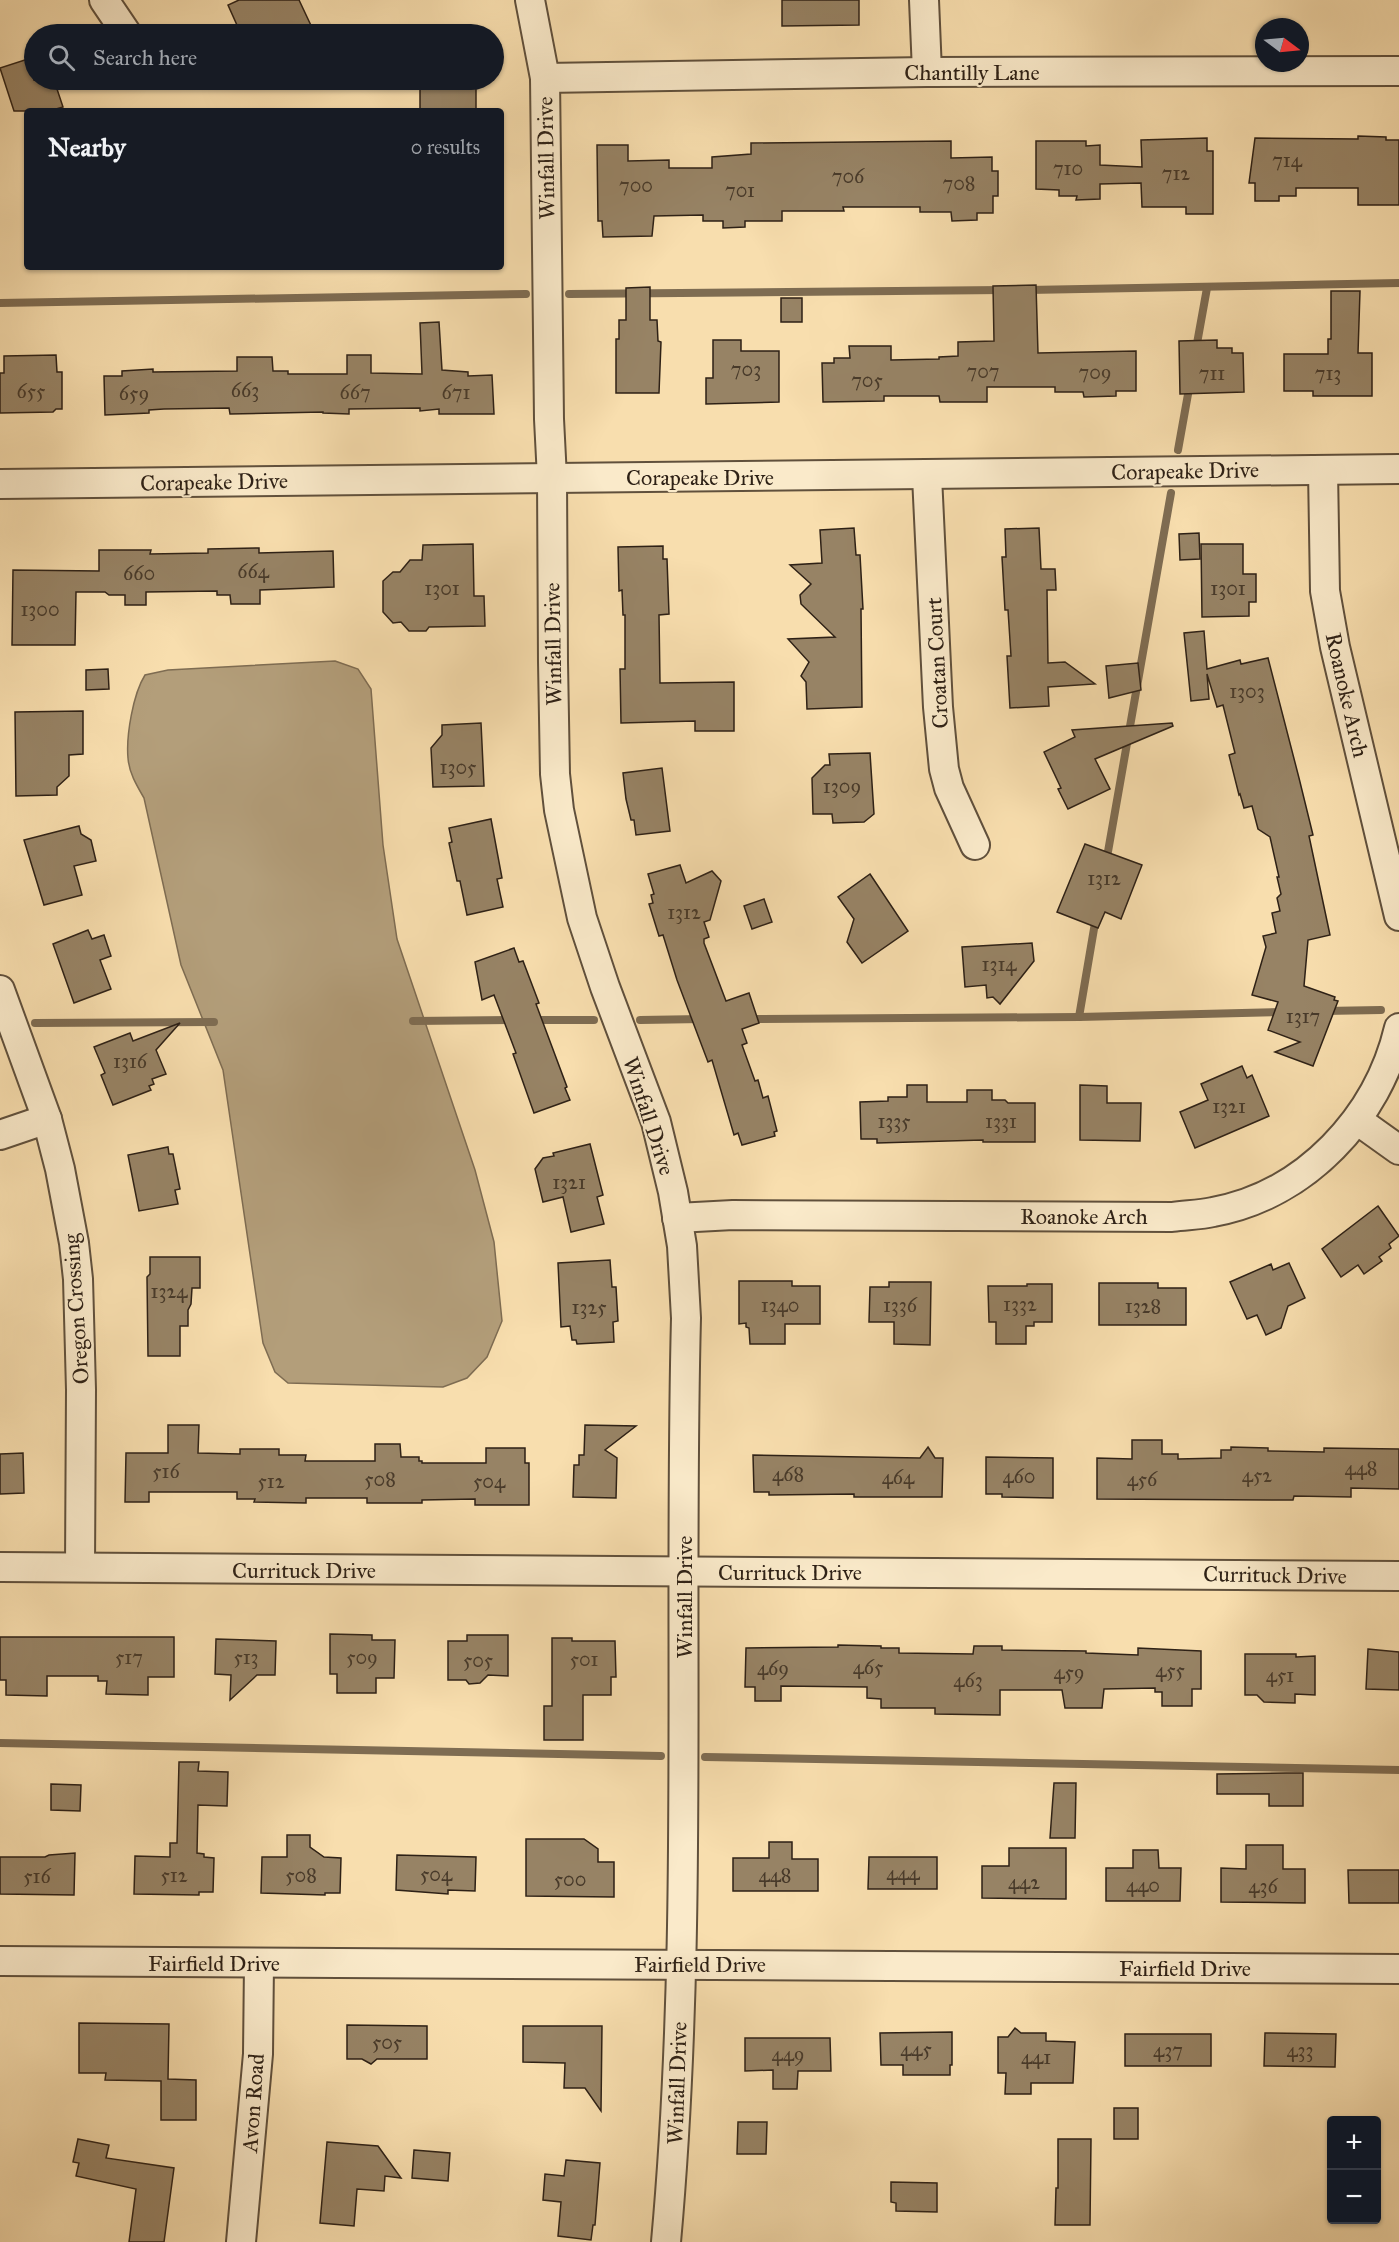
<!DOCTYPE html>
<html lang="en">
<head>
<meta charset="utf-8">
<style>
	:root { --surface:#171b24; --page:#20242c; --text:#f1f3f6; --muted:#9ea1a6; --line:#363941 }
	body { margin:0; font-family:"IM FELL Great Primer",serif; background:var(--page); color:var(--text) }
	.controls { position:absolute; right:18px; bottom:18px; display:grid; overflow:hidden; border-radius:6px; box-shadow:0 2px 4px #0004 }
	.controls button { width:54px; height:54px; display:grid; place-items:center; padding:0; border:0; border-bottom:2px solid var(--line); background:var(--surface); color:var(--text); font:30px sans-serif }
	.compass { position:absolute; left:1255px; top:18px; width:54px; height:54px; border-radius:50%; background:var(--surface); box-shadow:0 2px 4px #0004; rotate:106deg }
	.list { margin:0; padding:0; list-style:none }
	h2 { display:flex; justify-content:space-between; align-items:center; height:78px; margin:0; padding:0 24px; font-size:26px }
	h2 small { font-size:20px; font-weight:400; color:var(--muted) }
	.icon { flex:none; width:33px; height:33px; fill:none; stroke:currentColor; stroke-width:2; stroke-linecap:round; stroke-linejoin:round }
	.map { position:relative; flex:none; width:1399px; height:2242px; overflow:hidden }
	.search { position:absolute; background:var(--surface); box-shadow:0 2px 4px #0004; left:24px; top:24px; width:480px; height:66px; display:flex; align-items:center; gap:15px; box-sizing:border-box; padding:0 21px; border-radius:33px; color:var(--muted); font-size:22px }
	.panel { position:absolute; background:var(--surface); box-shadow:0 2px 4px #0004; left:24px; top:108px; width:480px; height:162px; border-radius:6px }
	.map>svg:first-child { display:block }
	.water { fill:#b39e7a; stroke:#7e6c52; stroke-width:1.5 }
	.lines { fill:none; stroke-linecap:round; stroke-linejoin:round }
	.stream { stroke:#7e6c52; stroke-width:8 }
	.building { fill:#978365; stroke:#2e2116; stroke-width:1.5 }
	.minor-casing { stroke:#60503c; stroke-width:32 }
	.minor { stroke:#faeaca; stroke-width:28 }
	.labels { text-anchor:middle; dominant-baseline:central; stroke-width:4.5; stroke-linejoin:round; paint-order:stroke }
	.number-label { font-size:20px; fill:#483a2a }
	.street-label { font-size:22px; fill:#2e2116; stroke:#faeaca }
</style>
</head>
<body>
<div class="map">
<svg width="1399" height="2242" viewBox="0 0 1399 2242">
	<rect width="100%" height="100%" fill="#f8deae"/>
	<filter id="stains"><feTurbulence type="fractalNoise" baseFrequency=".00333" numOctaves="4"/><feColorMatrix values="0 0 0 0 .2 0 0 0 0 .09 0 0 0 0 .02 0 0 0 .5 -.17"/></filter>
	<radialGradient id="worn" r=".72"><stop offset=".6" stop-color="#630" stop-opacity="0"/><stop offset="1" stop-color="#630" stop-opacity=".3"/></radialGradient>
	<!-- water -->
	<path class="water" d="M335,661l23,8 13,20 12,156 14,94 78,231 19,72 8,79 -15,36 -20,21 -24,9 -155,-4 -13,-11 -12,-29 -40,-273 -42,-105 -37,-167c-7,-12 -15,-25 -16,-40 -2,-22 5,-64 17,-83l23,-5z"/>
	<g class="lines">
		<!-- stream -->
		<g class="stream">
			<path d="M1028,290l371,-7"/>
			<path d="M569,294l434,-4"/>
			<path d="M0,303l526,-9"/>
			<path d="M1196,349l11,-61"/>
			<path d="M1178,450l12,-67"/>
			<path d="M1106,863l65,-370"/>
			<path d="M1324,1011l57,-1"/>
			<path d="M1079,1017l17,-100"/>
			<path d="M748,1019l331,-2 205,-5"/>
			<path d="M533,1020h61"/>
			<path d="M640,1020l63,-1"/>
			<path d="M413,1021l101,-1"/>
			<path d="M35,1023l179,-1"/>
			<path d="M0,1743l661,13"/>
			<path d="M705,1757l694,13"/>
		</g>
	</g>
	<!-- building -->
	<g class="building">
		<path d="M239,0h60l16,34h-74l-13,-29z"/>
		<path d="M782,0h77v25l-77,1z"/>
		<path d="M34,57v23h20l9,27 -14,4h-35l-14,-43z"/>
		<path d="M426,80h50v31h-56v-24l6,1z"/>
		<path d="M1358,136l28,1v3h13v65h-41v-17h-62v8h-17v5h-24v-18h-6l6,-45 103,1z"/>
		<path d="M1207,138v13h6v63h-27v-7h-44l-1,-24 -41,1v15l-24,1 1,-4h-18v-6l-23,-1v-48h50v5l14,-1v20l42,2 -1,-27z"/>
		<path d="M951,141v17l41,-1v14h6v25h-5v17h-16v7l-25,1 -1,-9h-31v-5h-77l1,4h-62v10h-37v6l-22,1v-7h-20v-6l-49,1 -2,20 -49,1 -1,-16h-4l-1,-76h31v16l41,-1v8h43v-11l39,-3v-11z"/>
		<path d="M1036,285l2,68 98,-2v40h-20v5l-32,1 -1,-5h-28v-5h-68v15h-47l-1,-6h-55v5l-61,1 -1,-39h12v-5h16l-1,-12h42v14l48,-1v-2l19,-1v-14l36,-1 -1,-55z"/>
		<path d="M650,287v33h7l1,21 3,1 -2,51h-43v-54h3v-19h7v-32z"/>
		<path d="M1331,291h29l-2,62h14v43h-59v-5h-29v-37h44v-15h3z"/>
		<rect x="781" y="298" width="21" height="24"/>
		<path d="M439,322l3,48 26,2v4l24,-1 2,39h-55v-5l-19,2v-3l-71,1v5l-26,-1v-1l-93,2 -1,-6 -65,1 -15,1v3l-44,2 -1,-39h18v-5l31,-2v3l84,-1v-14h35l1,14h15v3h59v-19h24v18l51,1 -2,-51z"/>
		<path d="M713,340h28v11h38v51l-73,2v-26h7z"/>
		<path d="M1217,340v8h15v5h11l1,39 -64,2 -1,-53z"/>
		<path d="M56,355l1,17h5v37h-6l-3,3 -53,1v-40h4v-17z"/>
		<path d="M854,528l2,27h4l3,54h-2l1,98 -55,2 -1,-27 -5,-6 8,-14 -21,-23 47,-2 -34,-33 -1,-9 11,-11 -21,-19 32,-2 -2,-33z"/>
		<path d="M1039,528l2,41h14l1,21h-9l1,73 17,-1 30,22 -47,3 1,19 -39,2 -3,-52h4l-3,-46h-3l-3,-53h4l-1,-28z"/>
		<path d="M1199,533l1,26 -20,1 -1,-26z"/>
		<path d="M473,544l1,52h10l1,30 -56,1 -3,4h-17l-8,-9 -8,1 -10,-11v-31l10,-9h7l10,-12h12l1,-15z"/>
		<path d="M1201,544h42v30h13v28h-7v14l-47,1z"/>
		<path d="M663,546v13h4l2,55 -10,1 1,68 74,-1v49h-39v-10l-74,2 -1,-54h5v-54h-2l-1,-25 -3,1 -1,-44z"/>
		<path d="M259,548v5l74,-2 1,36 -74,3v14h-29l-1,-9h-13v-4l-71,1v13h-21v-10h-16l-4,-3h-29l-1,53h-63l1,-75 86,1v-21h52l-1,4 58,-1v-4z"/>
		<path d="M1204,631l3,38 33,-9 1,4 27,-6 31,120 14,57 -4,1 21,99 -22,5 -4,46 31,11 -1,3 4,1 -25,65 -38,-14 25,-10 -32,-12 10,-28 -26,-7 14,-48 -3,-11 13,-3 -4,-20 8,-2 -3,-13 4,-4 -4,-17h2l-9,-40 -12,-8 -6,-23 -8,2 -4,-14 -1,1 -10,-40 6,-2 -12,-48 -6,2 -10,-33 2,25 -18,2 -7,-68z"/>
		<path d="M1138,663l3,27 -32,8 -3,-32z"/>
		<path d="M108,669l1,20 -23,1v-20z"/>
		<path d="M83,711v43l-14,1v21l-12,11v8l-41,1 -1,-84z"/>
		<path d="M481,723l3,63 -51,1 -2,-39 11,-13v-10z"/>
		<path d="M1172,723l1,3 -78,33 15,30 -42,20 -10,-20 3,-1 -17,-36 31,-15 -3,-7z"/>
		<path d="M870,753l4,61 -10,8 -31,1 -1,-9h-19l-1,-36 13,-13h5l-1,-11z"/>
		<path d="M662,768l8,63 -34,4 -2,-15h-3l-5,-21 -3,-26z"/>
		<path d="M491,819l11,59 -5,1 6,28 -36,8 -7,-34h-3l-8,-38 3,-1 -3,-14z"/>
		<path d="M79,826l2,8 10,6 5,21 -22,5 8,29 -38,10 -20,-65z"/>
		<path d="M1085,844l57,21 -21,54 -16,-7 -7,16 -41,-16z"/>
		<path d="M680,865l6,18 26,-12 9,10 -11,39 -6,2 5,15 -5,2v4l22,58 23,-8 10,30 -17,6 5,14 -5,2 13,36 3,-1 5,18 5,-2 9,35 -3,1 1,4 -33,9 -4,-12 -4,2 -22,-75 -4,2 -31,-82 -14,-45 -4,1 -10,-32 4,-1 -2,-8 3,-1 -6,-20z"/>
		<path d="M870,874l38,57 -46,32 -15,-21 7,-23 -16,-22z"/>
		<path d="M764,899l8,23 -20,7 -8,-23z"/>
		<path d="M88,930l4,9 12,-4 7,21 -11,4 11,29 -37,14 -21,-59z"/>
		<path d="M1032,943l2,18 -34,43 -7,-7 -6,1 -1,-13 -21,2 -3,-40z"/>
		<path d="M514,948l5,14 4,-1 16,42 -3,1 31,83 -2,1 5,12 -36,13 -21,-59 3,-1 -22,-58 -12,5 -7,-38z"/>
		<path d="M180,1023l-24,27 10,24 -14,5 2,5 -5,2 2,4 -38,15 -12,-30 4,-2 -11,-26 36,-14 3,8z"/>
		<path d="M1242,1066l5,12 5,-3 17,41 -74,32 -15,-36 28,-12 -7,-16z"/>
		<path d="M907,1085h20v17h40v-12h25v10h13l3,3h27v39h-52v-2l-106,3v-4h-16l-1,-37 28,-1v-4h19z"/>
		<path d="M1080,1085l27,1v17h34l-1,38 -60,-1z"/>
		<path d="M590,1144l13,51 -6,2 7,27 -33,8 -8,-35 -20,5 -8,-33 8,-11 11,-2 -1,-3z"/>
		<path d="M168,1147l1,7h4l7,35 -5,1 3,14 -39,7 -11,-56z"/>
		<path d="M1378,1206l21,30 -10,8 2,4 -12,9 3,4 -18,13 -6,-9 -17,12 -19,-28z"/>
		<path d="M150,1257h50v31h-8l-1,16 -3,6v16h-8v30h-32l-1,-79 3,-3z"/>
		<path d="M610,1260l2,27h4l2,34 -5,1 1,20 -37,2 -1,-4h-4l-2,-14 -9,1 -3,-64z"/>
		<path d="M1289,1263l16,35 -17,8 -7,22 -15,7 -9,-20 -10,4 -17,-37 41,-18 2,6z"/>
		<path d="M739,1281h53v5h28v38h-35v20h-35l-1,-16 -3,-1v-4l-7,1z"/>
		<path d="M889,1282h42l-1,63 -36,-1v-22h-25l1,-35h19z"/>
		<path d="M1099,1283h59v5h28v37h-87z"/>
		<path d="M1027,1284h25v38h-18v4h-8v18h-30v-22h-7l-1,-36h39z"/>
		<path d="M168,1425h31l-1,28 42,1v-5h39v6h27l-1,6h70v-17h25l1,13h18v4h3v2h64v-15h39v15h4v42h-54v-6l-53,1v3h-55v-5h-61v5l-52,-1 1,-3h-18v-7h-88v10h-24l1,-49h42z"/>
		<path d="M585,1425l51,1 -31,24 12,8 -1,40 -43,-1 1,-32h5v-10h5z"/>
		<path d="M1132,1440h30v14h16v5l43,-1v-8h10v-3l37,1v3l56,1v-4l75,1v40l-48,-1v9l-57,-1 -1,4 -196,-1v-41l35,1z"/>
		<path d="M928,1447l7,11h8l-1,39h-88v-3l-85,1v-3h-15l-1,-37 167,3z"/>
		<path d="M23,1453l1,40 -24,1v-40z"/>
		<path d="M986,1457l67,1v40l-51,-1v-3h-16z"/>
		<path d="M330,1634l42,1v5h23l-1,38h-18v15h-39v-19h-7z"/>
		<path d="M467,1635h41v41l-20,-1 -8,8 -11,1 -3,-4h-18v-39h19z"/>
		<path d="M0,1637h174v40h-26v18l-42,-1 1,-13h-9v-5h-51v20l-41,-1v-15h-6z"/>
		<path d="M552,1638h20v3h43l1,36h-5v18h-28v45h-39v-34h8z"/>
		<path d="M216,1639l60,2 -1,34h-18l-27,25 1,-25 -16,-1z"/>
		<path d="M838,1645l43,1v2h18v5l74,1 1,-8h28v4l84,1v2l52,2v-7l63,3v38h-9v17h-30v-14h-7v-4l-51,1 -2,19h-37l-3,-18h-62v25l-65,-1v-6h-54v-9l-14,-1v-11l-86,-1v15h-26v-14h-10l1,-39 92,-1z"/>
		<path d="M1368,1649l31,3v38l-33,-1z"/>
		<path d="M1245,1654h51v3l19,-1v39l-20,-1v9l-31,-1 -7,-7h-12z"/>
		<path d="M179,1762h20l-1,9 30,1 -1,34 -29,-1 -1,48 7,1v3l10,1 -1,34h-14v3l-65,-1 1,-38 35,1v-14h7z"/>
		<path d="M1286,1773h17v33h-34v-12h-52v-20z"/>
		<path d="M1054,1783h22l-1,55h-25z"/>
		<path d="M51,1784l30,1 -1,26 -29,-1z"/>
		<path d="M287,1835h23v12l14,10 17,1 -1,35h-15v2l-64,-2 1,-36h25z"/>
		<path d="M526,1839h58l14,10v13h16v35l-88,-1z"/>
		<path d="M769,1842h23v17h26v32h-85v-33h36z"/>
		<path d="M1246,1845h37v24h22v34l-84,-1v-34l25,1z"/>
		<path d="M1009,1848h57v51l-84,-1v-32h27z"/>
		<path d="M1133,1850h25l1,18h22l-1,33h-74v-33h27z"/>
		<path d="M75,1853l-1,42 -74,-1v-37h45l4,-2z"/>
		<path d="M397,1855l79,2 -1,34 -27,-1v4l-52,-4z"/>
		<path d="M869,1857h68v32h-69z"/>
		<path d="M1348,1870h51v33h-50z"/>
		<path d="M79,2023l90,1 -1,55 28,1v40h-35v-39l-56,-1 1,-7h-27z"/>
		<path d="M347,2025l80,1v33h-50l-6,5 -9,-5h-15z"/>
		<path d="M523,2026h79l-1,85 -16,-23h-21l1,-25 -42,-1z"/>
		<path d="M1015,2028l6,5h25v8l29,1 -2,41h-42v11h-26l1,-21h-8v-36h10z"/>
		<path d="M952,2032v33h-2v10h-47v-10h-22l-1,-32z"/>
		<path d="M1265,2033l71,1 -1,33 -71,-1z"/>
		<rect x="1125" y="2034" width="86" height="32"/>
		<path d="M745,2038h85l1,33h-33l-1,18h-24v-19l-28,1z"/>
		<rect x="1114" y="2108" width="24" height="31"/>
		<path d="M738,2122h29l-1,32h-29z"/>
		<path d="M78,2139l31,6 -3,13 68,10 -10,74h-35l7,-53 -60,-13 3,-13 -6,-1z"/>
		<path d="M1058,2139h33l-1,86h-35l1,-37h2z"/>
		<path d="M327,2142l51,4 23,32 -16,-2 -1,15 -27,-2 -3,37 -34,-3z"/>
		<path d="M414,2150l36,3 -2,28 -36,-3z"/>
		<path d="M566,2160l34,3 -5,62h-2l-2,15 -33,-4 3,-34 -18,-2 2,-26 19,2z"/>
		<path d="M891,2182l46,1v29l-41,-1v-8l-5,-1z"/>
	</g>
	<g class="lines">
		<!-- minor casing -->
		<g class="minor-casing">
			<g id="minor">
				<path d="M104,0l23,34"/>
				<path d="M530,0l15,78 4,341 3,59 1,184 2,112 4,36 23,108 23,69 51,135 17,70 9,54 4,72c-8,308 8,617 -20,924"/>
				<path d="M924,0l3,72"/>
				<path d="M545,78l382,-6 472,-1"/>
				<path d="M1323,470l2,121 10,56 64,269"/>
				<path d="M927,476l11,231 6,62 5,19 26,57"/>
				<path d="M0,484l1399,-15"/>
				<path d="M0,990l47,129 13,50 14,74 4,36 3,111 -1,177"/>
				<path d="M1357,1120l42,30"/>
				<path d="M0,1135l47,-16"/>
				<path d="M677,1218l56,-3 439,2c14,-2 28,-2 41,-5 93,-17 165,-95 186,-184"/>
				<path d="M0,1567l1399,9"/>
				<path d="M0,1961l1399,8"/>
				<path d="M241,2242l17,-188 1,-91"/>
			</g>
		</g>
		<!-- minor -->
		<use href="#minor" class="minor"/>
	</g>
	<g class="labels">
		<!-- number labels -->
		<g class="number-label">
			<text x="1287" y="160">714</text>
			<text x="1068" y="168">710</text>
			<text x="1176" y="173">712</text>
			<text x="848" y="176">706</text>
			<text x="959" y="183">708</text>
			<text x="636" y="185">700</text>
			<text x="740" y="190">701</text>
			<text x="746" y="369">703</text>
			<text x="983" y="371">707</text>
			<text x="1095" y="372">709</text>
			<text x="1212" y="373">711</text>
			<text x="1328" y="373">713</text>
			<text x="867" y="380">705</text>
			<text x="245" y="390">663</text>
			<text x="31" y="391">655</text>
			<text x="355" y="392">667</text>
			<text x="456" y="392">671</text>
			<text x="134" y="393">659</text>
			<text x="253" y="571">664</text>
			<text x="139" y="573">660</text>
			<text x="442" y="588">1301</text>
			<text x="1228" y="588">1301</text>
			<text x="40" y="609">1300</text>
			<text x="1247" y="691">1303</text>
			<text x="458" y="767">1305</text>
			<text x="842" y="786">1309</text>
			<text x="1104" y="878">1312</text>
			<text x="684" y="912">1312</text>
			<text x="999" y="964">1314</text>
			<text x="1303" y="1016">1317</text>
			<text x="130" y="1061">1316</text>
			<text x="1229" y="1106">1321</text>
			<text x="894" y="1121">1335</text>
			<text x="1001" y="1121">1331</text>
			<text x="569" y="1182">1321</text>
			<text x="169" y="1291">1324</text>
			<text x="1020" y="1304">1332</text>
			<text x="780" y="1305">1340</text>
			<text x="900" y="1305">1336</text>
			<text x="1143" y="1306">1328</text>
			<text x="589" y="1307">1325</text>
			<text x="1361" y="1468">448</text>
			<text x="166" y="1471">516</text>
			<text x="788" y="1474">468</text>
			<text x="1257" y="1475">452</text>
			<text x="1019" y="1476">460</text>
			<text x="898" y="1477">464</text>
			<text x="380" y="1479">508</text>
			<text x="1142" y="1479">456</text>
			<text x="271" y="1481">512</text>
			<text x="489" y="1481">504</text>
			<text x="129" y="1657">517</text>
			<text x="246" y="1657">513</text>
			<text x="362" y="1657">509</text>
			<text x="584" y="1659">501</text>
			<text x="478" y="1660">505</text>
			<text x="868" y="1667">465</text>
			<text x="773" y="1668">469</text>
			<text x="1170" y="1670">455</text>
			<text x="1069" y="1672">459</text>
			<text x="1280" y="1675">451</text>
			<text x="968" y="1680">463</text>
			<text x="903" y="1873">444</text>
			<text x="436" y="1874">504</text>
			<text x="174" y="1875">512</text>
			<text x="301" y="1875">508</text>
			<text x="775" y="1875">448</text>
			<text x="37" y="1876">516</text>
			<text x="570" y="1879">500</text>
			<text x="1024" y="1882">442</text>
			<text x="1143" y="1885">440</text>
			<text x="1263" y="1886">436</text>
			<text x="387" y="2042">505</text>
			<text x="916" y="2049">445</text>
			<text x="1168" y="2050">437</text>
			<text x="1300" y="2050">433</text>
			<text x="788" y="2054">449</text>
			<text x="1036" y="2057">441</text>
		</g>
		<!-- street labels -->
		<g class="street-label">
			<text x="972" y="72">Chantilly Lane</text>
			<text transform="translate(546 158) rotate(-91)">Winfall Drive</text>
			<text transform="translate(1185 471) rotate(-1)">Corapeake Drive</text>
			<text x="700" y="477">Corapeake Drive</text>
			<text transform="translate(214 482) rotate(-1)">Corapeake Drive</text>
			<text transform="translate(553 644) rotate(-91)">Winfall Drive</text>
			<text transform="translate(937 663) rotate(-93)">Croatan Court</text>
			<text transform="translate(1347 695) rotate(77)">Roanoke Arch</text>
			<text transform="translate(649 1116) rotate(72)">Winfall Drive</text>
			<text x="1084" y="1216">Roanoke Arch</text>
			<text transform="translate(76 1309) rotate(-94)">Oregon Crossing</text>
			<text x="304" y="1570">Currituck Drive</text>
			<text x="790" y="1572">Currituck Drive</text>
			<text transform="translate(1275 1575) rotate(1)">Currituck Drive</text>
			<text transform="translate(684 1597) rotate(-90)">Winfall Drive</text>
			<text x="214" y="1963">Fairfield Drive</text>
			<text x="700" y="1964">Fairfield Drive</text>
			<text x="1185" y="1968">Fairfield Drive</text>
			<text transform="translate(677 2083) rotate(-88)">Winfall Drive</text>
			<text transform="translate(253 2103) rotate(-86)">Avon Road</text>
		</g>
	</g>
	<rect width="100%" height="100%" filter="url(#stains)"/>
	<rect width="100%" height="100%" fill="url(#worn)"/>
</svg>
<div class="controls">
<button>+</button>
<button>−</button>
</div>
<svg class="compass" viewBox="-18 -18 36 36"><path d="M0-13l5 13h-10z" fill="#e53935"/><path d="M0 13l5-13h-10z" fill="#9ea1a6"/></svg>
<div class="search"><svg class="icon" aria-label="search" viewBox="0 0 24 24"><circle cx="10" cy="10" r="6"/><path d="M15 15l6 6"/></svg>Search here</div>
<section class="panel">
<h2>Nearby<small>0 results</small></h2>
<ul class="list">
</ul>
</section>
</div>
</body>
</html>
